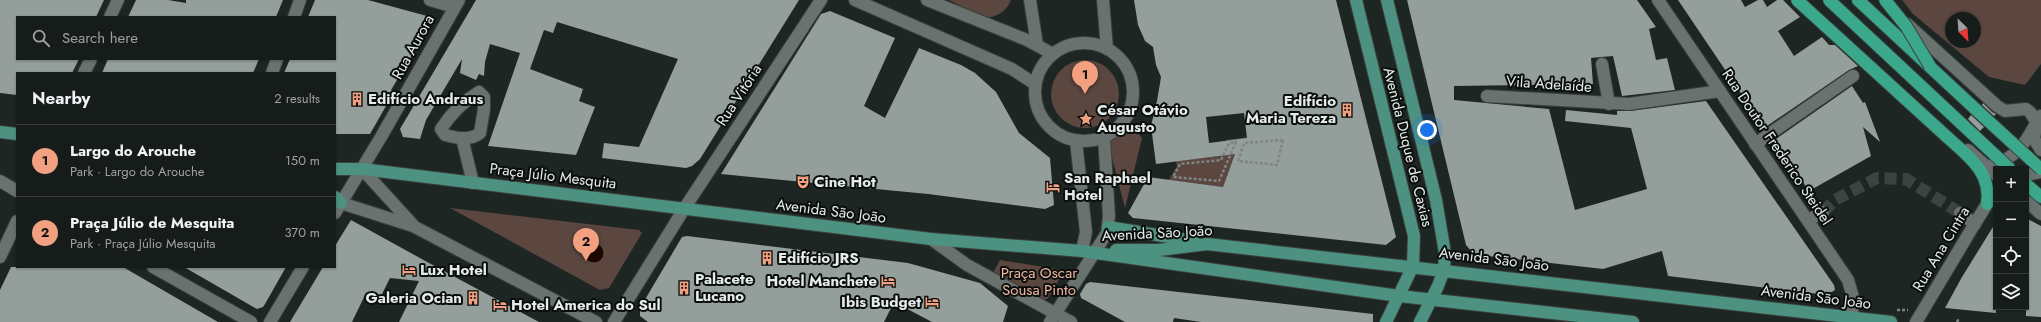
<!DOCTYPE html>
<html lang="en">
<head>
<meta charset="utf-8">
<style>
	:root { --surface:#161c1a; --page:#1f2523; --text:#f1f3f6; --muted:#9ea1a2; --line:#353a39; --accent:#f2a080 }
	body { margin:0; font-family:Jost,sans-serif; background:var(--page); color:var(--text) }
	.controls { position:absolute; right:12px; bottom:12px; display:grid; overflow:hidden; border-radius:0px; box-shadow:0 1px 3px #0004 }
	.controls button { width:36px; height:36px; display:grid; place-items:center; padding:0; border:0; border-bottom:1px solid var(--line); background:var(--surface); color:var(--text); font:20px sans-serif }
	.compass { position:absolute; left:1945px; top:12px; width:36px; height:36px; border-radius:50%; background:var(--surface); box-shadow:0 1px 3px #0004; rotate:155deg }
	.you { position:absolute; left:1427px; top:130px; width:14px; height:14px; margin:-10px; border:3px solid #fff; border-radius:50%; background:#1a73e8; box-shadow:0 0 0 6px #1a73e833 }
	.badge { display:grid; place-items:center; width:26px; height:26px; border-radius:50%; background:var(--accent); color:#111; font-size:13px; font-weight:700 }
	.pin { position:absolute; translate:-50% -33px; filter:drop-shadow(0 1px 2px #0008) }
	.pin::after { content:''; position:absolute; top:21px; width:14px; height:12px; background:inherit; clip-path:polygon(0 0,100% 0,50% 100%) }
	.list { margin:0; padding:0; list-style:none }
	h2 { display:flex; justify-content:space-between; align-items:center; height:52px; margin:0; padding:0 16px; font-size:17px }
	h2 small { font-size:13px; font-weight:400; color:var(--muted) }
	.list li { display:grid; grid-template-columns:26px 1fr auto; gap:12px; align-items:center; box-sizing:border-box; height:72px; padding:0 16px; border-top:1px solid var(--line) }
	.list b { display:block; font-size:15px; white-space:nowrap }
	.list p { margin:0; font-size:13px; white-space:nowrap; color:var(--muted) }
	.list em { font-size:13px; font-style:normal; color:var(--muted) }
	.icon { flex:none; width:22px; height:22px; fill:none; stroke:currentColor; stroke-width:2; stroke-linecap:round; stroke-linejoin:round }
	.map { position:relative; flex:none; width:2041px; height:322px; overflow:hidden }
	.search { position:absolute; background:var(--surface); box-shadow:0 1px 3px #0004; left:16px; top:16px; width:320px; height:44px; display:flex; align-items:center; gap:10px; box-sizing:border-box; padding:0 14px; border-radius:0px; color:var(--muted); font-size:15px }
	.panel { position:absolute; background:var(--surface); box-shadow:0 1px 3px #0004; left:16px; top:72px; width:320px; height:196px; border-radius:0px }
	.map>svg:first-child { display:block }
	.green { fill:#5b4740; fill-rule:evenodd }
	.water { fill:#200802; stroke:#5b4c48 }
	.building { fill:#949e9a; fill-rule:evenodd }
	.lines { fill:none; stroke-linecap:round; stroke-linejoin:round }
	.minor-tunnel { stroke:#3c4441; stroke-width:12; stroke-dasharray:12 6; stroke-linecap:butt }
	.minor-casing { stroke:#39403e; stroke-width:14 }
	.major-casing { stroke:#39403e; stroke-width:14 }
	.highway-casing { stroke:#39403e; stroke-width:14 }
	.path { stroke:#7e8583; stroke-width:2.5; stroke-dasharray:3 2; stroke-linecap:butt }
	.minor { stroke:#69726f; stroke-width:12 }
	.major { stroke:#4d9280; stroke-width:12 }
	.highway { stroke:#3ba88c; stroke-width:12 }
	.highway-bridge-casing { stroke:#39403e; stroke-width:14; stroke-linecap:butt }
	.highway-bridge { stroke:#3ba88c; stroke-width:12 }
	.labels { text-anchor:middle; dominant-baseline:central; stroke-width:4; stroke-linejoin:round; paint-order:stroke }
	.street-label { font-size:15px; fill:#e6ecea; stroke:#0a0e0d }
	.poi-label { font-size:15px; font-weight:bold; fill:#e6ecea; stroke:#0a0e0d; text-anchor:start }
	.park-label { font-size:15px; fill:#f0b59f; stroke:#0a0e0d }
</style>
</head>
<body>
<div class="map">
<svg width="2041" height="322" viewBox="0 0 2041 322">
	<rect width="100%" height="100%" fill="#1e2623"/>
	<!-- green -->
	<g class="green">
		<path d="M949,0h62c-5,12 -14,17 -27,18z"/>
		<path d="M1902,0h139v64l-16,21 -36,-8 -76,-63zM1951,18h24v24h-24z"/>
		<circle cx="1085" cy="94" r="34"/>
		<path d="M1128,122l14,16 -17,70 -17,-66 12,-9z"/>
		<path d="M1288,132l-49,31 -8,2 -8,22 -54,-7 8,-14 -1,-5 44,-5 6,-16z"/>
		<path d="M450,208l189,22 3,3 -33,55 -9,2z"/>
		<path d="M1000,260l62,10 1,3 -15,25 -5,3 -51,-26z"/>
	</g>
	<!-- water -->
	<circle class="water" cx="594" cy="253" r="10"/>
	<!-- building -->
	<g class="building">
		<path d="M0,0h104l-8,17h-79v42h62l-7,14h-55v22l-17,-2z"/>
		<path d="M136,0h32l18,3v-3h97l-7,17h-148z"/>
		<path d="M315,0h53l59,16 1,7 -4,12 -33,55 3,2 -24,42h-35v-61h-51l6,-14h45v-42h-27z"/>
		<path d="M476,0h323l-99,159 -8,7 -6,2 -84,-10 2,-15 35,4 39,-88 -121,-37 -4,11 -9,-3 -14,39 53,20 -4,12 16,6 -19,48 -88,-9 32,-93 -30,-9 -5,18 -1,14 -5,-2 -3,6 -16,-7 2,-14 -36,61 -6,19 -17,-2 -3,-8z"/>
		<path d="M1134,0h202l60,237 -10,8 -253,-27 -5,-5 20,-36 75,10 12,-33 -79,10 -5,-38 6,-25 4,-24 -5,-12 -3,-18 -8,-6 -7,-16zM1244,113l3,25 -38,5 -3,-26z"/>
		<path d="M1407,0h230l19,27 -7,2 7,31 11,-2 8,32 -53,6 -9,-40 -12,1 -10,1 2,26 -139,2v14l95,9 26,101 72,-21 -16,-61 -66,-7 1,-11 51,5v-4h13l76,-10 128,184 1,5 -8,5 -159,-19 -6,-25 -59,18 -124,-14 -7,-3 -6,-7z"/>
		<path d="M1678,0h63l4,7 13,-7h5l4,7 10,-7h6l17,17 -22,14 16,25 28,-19 7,8h6l23,21 -9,4 -82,56h-4z"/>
		<path d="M830,11l65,27 -31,68 21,12 34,-70 42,17 14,8 21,19 23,41 31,25 4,47 -9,4 -117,-15 -207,-20 100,-160z"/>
		<path d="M108,59h151l-6,14h-151z"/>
		<path d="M1852,86l11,17 2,-1 15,40 -17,-15 8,29 -62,35 -33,-48v-4z"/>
		<path d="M1983,103l9,9 4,2 -2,2 -12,-11z"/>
		<path d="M1971,115l13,12 -4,4 -12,-12z"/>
		<path d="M2026,218l15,8v91l-15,-1z"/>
		<path d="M351,220l78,43 110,59h-140l20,-41 -29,-3 -10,20 -14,-5 -14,29h-62l33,-55h12v-21z"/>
		<path d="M1996,222v91l-51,-5 17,-31z"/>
		<path d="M687,236l221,27 72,20 28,23 -5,16h-71l-38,-20 -10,20h-236l-8,-6v-8l42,-71z"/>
		<path d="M11,267h112l95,55h-218v-32z"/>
		<path d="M184,267h102l-21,37 -2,3 -6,2z"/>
		<path d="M1090,282l283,32v8h-172l-27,-4 -1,4h-48l-44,-24 -1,-4 6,-10z"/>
	</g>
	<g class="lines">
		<!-- minor-tunnel -->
		<path class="minor-tunnel" d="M1823,212l12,-12 42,-22 29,1 54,34"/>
		<!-- minor casing -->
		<g class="minor-casing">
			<g id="minor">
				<path d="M430,0l24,7"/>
				<path d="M855,0l157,69 23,15"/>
				<path d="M927,0l100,40 26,14"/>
				<path d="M1030,0l7,45"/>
				<path d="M1103,0l4,49"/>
				<path d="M1658,0l190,280 5,17 -1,20"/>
				<path d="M110,17l8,-17"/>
				<path d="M294,17l6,-17"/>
				<path d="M1907,24l90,82 8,5 21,-2 4,3 7,11"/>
				<circle cx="1084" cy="92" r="49"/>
				<path d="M1602,64l7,40"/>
				<path d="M84,73l7,-14"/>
				<path d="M272,73l5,-14"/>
				<path d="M479,92l5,5v12l-4,24c-10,8 -23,5 -35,2l-4,-6c9,-14 23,-28 38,-37z"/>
				<path d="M1487,96l142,8 91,-13"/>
				<path d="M2036,126l-2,13 7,11"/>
				<path d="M462,138l11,45"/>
				<path d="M1076,141l10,91 -4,19"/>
				<path d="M1755,144l98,-68"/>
				<path d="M1968,150l28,25"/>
				<path d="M1994,163c25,-4 35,-27 46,-47"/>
				<path d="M362,169l51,56"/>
				<path d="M2026,175l15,-3"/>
				<path d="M0,181l17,10"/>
				<path d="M2026,201l15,13"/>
				<path d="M341,203l72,23 183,96"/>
				<path d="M335,213l46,-76 78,-137"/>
				<path d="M1960,213l15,11"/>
				<path d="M1808,220l15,-8"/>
				<path d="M931,239l36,26 104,57"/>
				<path d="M0,257l17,-36"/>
				<path d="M153,267l98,55"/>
				<path d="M270,322l33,-55"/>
				<path d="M614,322l70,-113 137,-209"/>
				<path d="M1050,322l57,-89 2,-17 -5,-79"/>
				<path d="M1916,322l55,-92 16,-26 9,-10"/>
			</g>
		</g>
		<!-- major casing -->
		<g class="major-casing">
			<g id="major">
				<path d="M1356,0l58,236 -1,30 -27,56"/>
				<path d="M1387,0l49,200 9,53 -1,17 -6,16 -18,36"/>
				<path d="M0,132l17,2"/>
				<path d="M335,169h27l569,70 151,12 317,45 234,26"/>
				<path d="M335,197l6,6"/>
				<path d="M1108,227l86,14"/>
				<path d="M1116,250h43l48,-6 684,78"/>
			</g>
		</g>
		<!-- highway casing -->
		<g class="highway-casing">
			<g id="highway">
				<path d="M1858,0l126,117"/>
				<path d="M1946,136c21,19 46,36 41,68"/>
				<path d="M2026,184l15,13"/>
			</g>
		</g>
		<!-- path -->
		<g class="path">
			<path d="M1283,140l-6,25 -39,-4 6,-18z"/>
			<path d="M1236,142l-17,39 -46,-4 7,-13 41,-4 8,-17z"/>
			<path d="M1897,310h11"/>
			<path d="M1957,322l2,-4"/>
		</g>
		<!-- minor -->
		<use href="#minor" class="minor"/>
		<!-- major -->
		<use href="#major" class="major"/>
		<!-- highway -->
		<use href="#highway" class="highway"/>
		<!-- highway-bridge casing -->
		<g class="highway-bridge-casing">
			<g id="highway-bridge">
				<path d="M1797,0l149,136"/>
				<path d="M1829,0l181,169"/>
				<path d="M1885,0l21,26 24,40"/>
				<path d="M1984,117l57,52"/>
			</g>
		</g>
		<!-- highway-bridge -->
		<use href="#highway-bridge" class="highway-bridge"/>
	</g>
	<!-- icons -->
	<defs>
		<g id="building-bare" transform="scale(1.08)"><path d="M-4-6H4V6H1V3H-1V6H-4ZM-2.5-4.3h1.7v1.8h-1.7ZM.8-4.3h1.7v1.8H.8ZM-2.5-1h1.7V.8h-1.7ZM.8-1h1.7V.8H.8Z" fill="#f2a080" stroke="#0a0e0d" stroke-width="2.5" paint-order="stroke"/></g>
		<g id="sight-bare" transform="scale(1.08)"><path d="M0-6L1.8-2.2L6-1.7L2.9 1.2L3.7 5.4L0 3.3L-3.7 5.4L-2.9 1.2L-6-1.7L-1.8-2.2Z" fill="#f2a080" stroke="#0a0e0d" stroke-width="2.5" paint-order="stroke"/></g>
		<g id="theatre-bare" transform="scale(1.08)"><path d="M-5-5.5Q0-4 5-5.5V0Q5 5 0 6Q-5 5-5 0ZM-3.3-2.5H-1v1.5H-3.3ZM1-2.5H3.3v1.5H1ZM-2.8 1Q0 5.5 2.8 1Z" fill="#f2a080" stroke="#0a0e0d" stroke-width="2.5" paint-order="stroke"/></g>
		<g id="hotel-bare" transform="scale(1.08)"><path d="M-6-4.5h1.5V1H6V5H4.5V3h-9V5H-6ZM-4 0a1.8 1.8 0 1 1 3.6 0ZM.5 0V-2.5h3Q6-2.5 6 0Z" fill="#f2a080" stroke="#0a0e0d" stroke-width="2.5" paint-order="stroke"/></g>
	</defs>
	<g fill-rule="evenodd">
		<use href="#building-bare" x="357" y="99"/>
		<use href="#building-bare" x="1347" y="110"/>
		<use href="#sight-bare" x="1086" y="119"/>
		<use href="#theatre-bare" x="803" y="182"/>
		<use href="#hotel-bare" x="1053" y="187"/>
		<use href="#building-bare" x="767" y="258"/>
		<use href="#hotel-bare" x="409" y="270"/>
		<use href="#hotel-bare" x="888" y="281"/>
		<use href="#building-bare" x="684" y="288"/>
		<use href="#building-bare" x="473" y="298"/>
		<use href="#hotel-bare" x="932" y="302"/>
		<use href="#hotel-bare" x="500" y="305"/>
	</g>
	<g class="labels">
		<!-- street labels -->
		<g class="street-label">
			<text transform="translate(413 47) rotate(-61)">Rua Aurora</text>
			<text transform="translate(1549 84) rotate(4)">Vila Adelaíde</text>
			<text transform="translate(739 95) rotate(-57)">Rua Vitória</text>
			<text transform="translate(1408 147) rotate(76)">Avenida Duque de Caxias</text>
			<text transform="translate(1777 147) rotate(56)">Rua Doutor Frederico Steidel</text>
			<text transform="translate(553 176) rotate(7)">Praça Júlio Mesquita</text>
			<text transform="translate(831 211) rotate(7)">Avenida São João</text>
			<text transform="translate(1157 233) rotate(-3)">Avenida São João</text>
			<text transform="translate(1941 249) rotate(-59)">Rua Ana Cintra</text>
			<text transform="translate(1494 259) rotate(7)">Avenida São João</text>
			<text transform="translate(1816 297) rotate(7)">Avenida São João</text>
		</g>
		<!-- poi labels -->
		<g class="poi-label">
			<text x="368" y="99">Edifício Andraus</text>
			<text x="1336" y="101" text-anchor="end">Edifício<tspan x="1336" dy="17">Maria Tereza</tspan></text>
			<text x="1097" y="110">César Otávio<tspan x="1097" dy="17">Augusto</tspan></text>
			<text x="1064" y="178">San Raphael<tspan x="1064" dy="17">Hotel</tspan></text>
			<text x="814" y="182">Cine Hot</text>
			<text x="778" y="258">Edifício JRS</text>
			<text x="420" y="270">Lux Hotel</text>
			<text x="695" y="279">Palacete<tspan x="695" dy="17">Lucano</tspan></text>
			<text x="877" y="281" text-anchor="end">Hotel Manchete</text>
			<text x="462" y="298" text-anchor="end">Galeria Ocian</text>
			<text x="921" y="302" text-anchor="end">Ibis Budget</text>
			<text x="511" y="305">Hotel America do Sul</text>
		</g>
		<!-- park labels -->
		<g class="park-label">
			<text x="1039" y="273">Praça Oscar<tspan x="1039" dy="17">Sousa Pinto</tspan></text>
		</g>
	</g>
</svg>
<div class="controls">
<button>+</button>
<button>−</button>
<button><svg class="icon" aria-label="locate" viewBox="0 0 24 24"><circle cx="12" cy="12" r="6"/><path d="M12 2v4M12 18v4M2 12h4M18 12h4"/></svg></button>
<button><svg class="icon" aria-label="layers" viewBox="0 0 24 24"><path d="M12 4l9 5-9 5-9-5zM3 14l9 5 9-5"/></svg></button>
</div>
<svg class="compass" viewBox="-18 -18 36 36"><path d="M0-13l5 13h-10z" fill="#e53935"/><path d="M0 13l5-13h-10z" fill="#9ea1a2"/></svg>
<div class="you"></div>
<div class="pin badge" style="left:1085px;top:94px">1</div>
<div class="pin badge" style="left:586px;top:261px">2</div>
<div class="search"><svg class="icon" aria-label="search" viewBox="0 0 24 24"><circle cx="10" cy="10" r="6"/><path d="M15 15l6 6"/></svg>Search here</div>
<section class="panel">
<h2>Nearby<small>2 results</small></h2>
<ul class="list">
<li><span class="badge">1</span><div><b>Largo do Arouche</b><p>Park · Largo do Arouche</p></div><em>150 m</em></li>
<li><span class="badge">2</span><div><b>Praça Júlio de Mesquita</b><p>Park · Praça Júlio Mesquita</p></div><em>370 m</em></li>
</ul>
</section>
</div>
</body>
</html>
